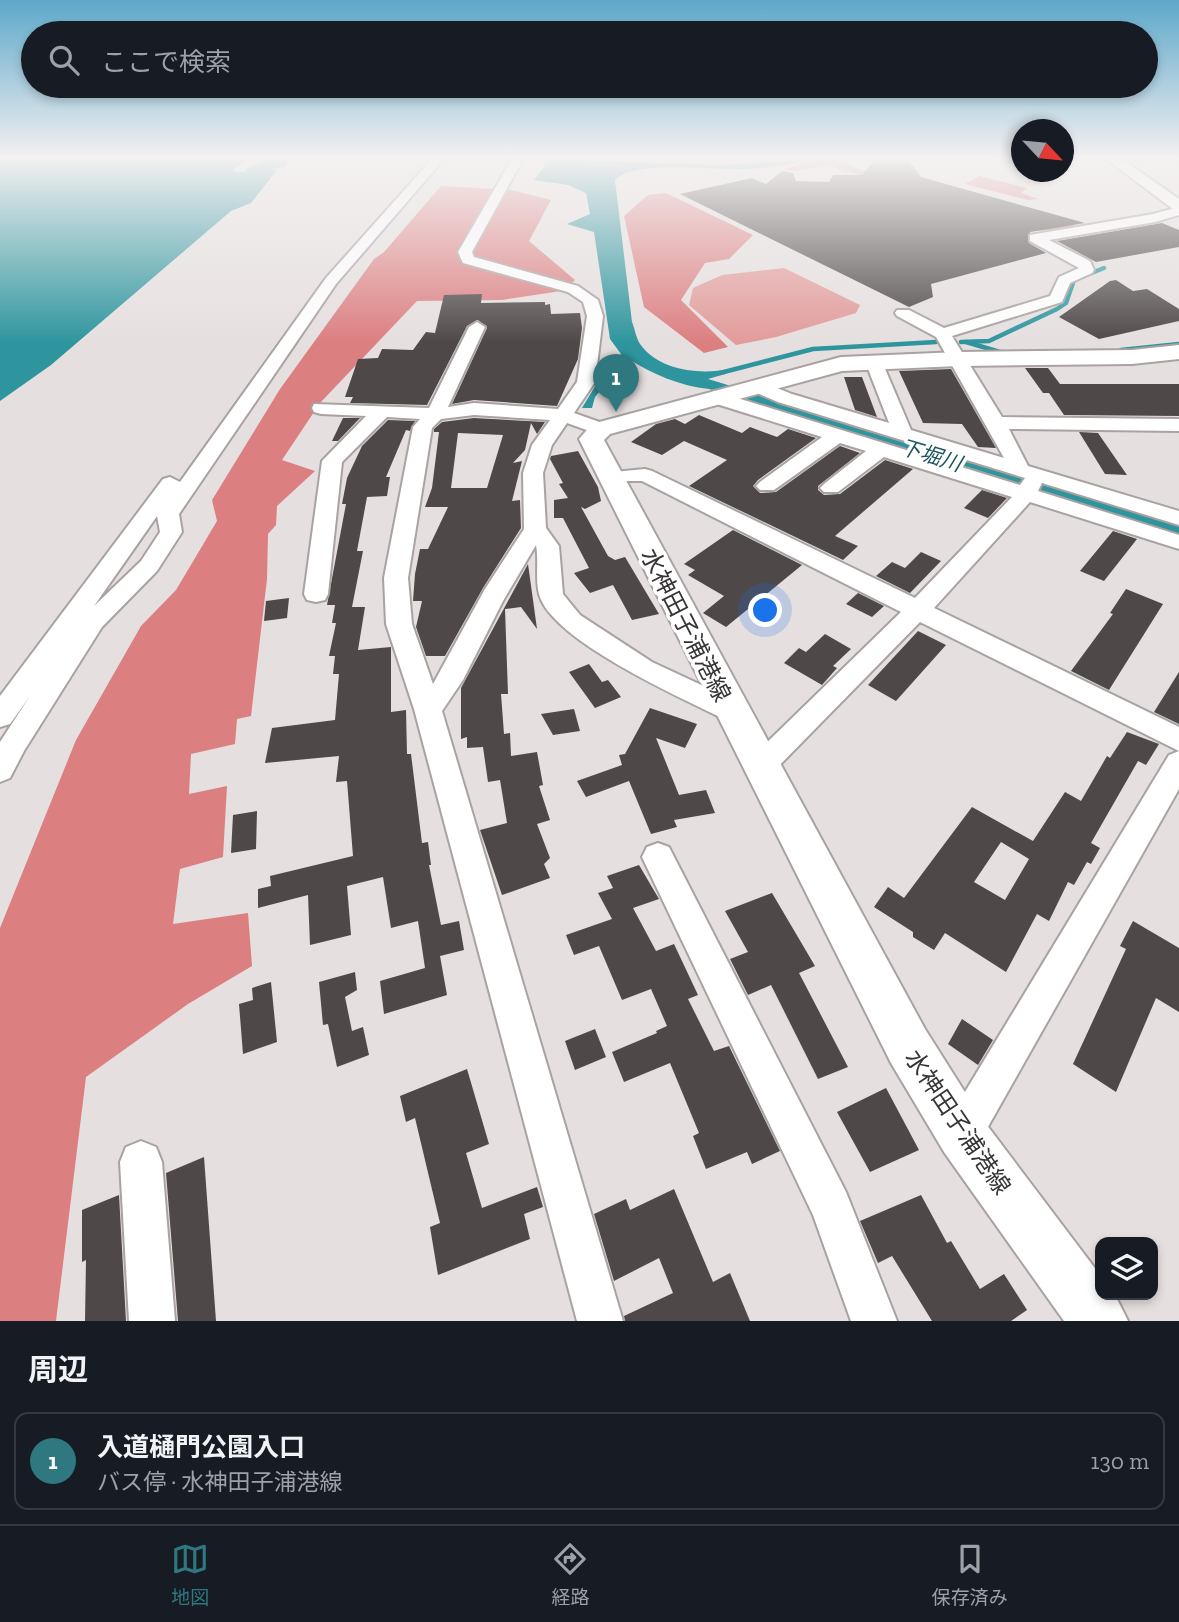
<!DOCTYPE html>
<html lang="ja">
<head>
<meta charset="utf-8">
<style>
	:root { --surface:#171b24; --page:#20242c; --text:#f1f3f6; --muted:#9ea1a6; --line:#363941; --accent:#2f787f }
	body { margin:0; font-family:"Zilla Slab","Noto Sans JP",serif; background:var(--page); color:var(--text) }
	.controls { position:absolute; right:21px; bottom:21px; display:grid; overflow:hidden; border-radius:14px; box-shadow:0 4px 10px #0003 }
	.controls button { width:63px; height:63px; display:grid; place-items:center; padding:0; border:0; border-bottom:2px solid var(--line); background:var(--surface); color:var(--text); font:35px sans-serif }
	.compass { position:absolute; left:1011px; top:119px; width:63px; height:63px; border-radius:50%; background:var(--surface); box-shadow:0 4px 10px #0003; rotate:116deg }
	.you { position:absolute; left:766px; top:611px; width:24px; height:24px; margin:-18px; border:5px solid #fff; border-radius:50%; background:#1a73e8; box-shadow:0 0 0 10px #1a73e833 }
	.badge { display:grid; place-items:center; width:46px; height:46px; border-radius:50%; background:var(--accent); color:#fff; font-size:23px; font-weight:700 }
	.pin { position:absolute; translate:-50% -58px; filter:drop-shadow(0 2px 4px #0008) }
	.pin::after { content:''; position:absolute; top:37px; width:24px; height:21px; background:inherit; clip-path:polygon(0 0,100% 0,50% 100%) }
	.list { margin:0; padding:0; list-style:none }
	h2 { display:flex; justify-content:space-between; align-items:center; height:91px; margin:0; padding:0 28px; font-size:30px }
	h2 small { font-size:23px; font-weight:400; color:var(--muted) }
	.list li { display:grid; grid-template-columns:46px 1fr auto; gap:21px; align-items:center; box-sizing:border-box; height:98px; margin:0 14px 14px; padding:0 14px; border:2px solid var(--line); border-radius:14px }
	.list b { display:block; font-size:26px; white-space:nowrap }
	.list p { margin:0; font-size:23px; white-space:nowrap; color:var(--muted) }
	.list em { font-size:23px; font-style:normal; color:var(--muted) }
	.icon { flex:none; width:38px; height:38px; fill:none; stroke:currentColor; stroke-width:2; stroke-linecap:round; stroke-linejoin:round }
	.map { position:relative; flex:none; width:1179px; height:1321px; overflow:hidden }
	.search { position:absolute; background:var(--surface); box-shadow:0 4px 10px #0003; left:21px; right:21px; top:21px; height:77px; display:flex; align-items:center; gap:18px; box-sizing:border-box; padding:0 24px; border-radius:38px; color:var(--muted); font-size:26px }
	.sheet { height:203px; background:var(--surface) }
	nav { display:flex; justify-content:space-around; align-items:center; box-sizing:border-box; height:98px; border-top:2px solid var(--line); background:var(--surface); font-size:19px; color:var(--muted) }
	nav a { display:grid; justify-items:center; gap:4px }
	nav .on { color:var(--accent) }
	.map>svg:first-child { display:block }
	.green { fill:#e29b9b }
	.forest { fill:#dc7f81 }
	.water { fill:#2e959e }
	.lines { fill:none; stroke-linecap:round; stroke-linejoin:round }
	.stream { stroke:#2e959e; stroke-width:4.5 }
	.river { fill:#2e959e; fill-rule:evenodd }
	.building { fill:#4e4848; fill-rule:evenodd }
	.minor-casing { stroke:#a9a2a1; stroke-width:4 }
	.major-casing { stroke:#a9a2a1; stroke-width:4 }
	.minor { fill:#fff; fill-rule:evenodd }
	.major { fill:#fff; fill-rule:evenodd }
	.labels { text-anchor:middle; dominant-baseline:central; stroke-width:7; stroke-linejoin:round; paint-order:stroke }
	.far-water-label { font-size:21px; font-style:italic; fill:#1d555a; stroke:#fff }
	.street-label { font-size:24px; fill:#373434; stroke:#fff }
</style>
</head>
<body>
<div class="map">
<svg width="1179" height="1321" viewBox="0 0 1179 1321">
	<rect width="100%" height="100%" fill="#e6dfdf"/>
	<!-- green -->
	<path class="green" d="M784,268l76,37 -4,8 -80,24 -40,8 -47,-40 4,-17 29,-13z"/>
	<!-- forest -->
	<g class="forest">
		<path d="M819,159h15l42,17 196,47 3,5 -18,3 -30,-1 -199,-65 -32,6 -11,-2z"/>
		<path d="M980,176l47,12 -6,5 17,6 -10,1 -63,-16z"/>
		<path d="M441,186l70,4 40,10 -22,41 46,39 -14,11 -59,9 -85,1 -97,102 -38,57 33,11 -38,35 -1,19 -8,9 -1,45 -16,137 -14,3 -2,25 -44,10 -2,40 38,-8 -4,71 -43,12 -7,55 75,-11 4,53 -64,38 -102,73 -30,244h-56v-393l76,-188 65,-114 35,-36 41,-69 -5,-21 68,-111 94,-130 10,-7z"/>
		<path d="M666,193l87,42 -24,24 -24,4 -24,37 47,47 -24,6 -60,-46 -20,-91 24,-21z"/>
	</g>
	<!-- water -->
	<g class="water">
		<path d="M0,159h250l-16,10v3l43,-2 -26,33 -20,8 -180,154 -51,36z"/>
		<path d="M550,159l171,6 91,-6c-22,5 -42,9 -65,10 -32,2 -112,-10 -132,11l17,142c3,7 4,16 8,22 19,27 61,31 89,25l-4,5 -17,5 471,144v12l-470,-146c-29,-3 -57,-15 -82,-31l-32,39 -3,11h-10l12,-20 27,-34 -11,-15 -16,-107 -27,-8 23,-10 -4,-21 -18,-8 -34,-5z"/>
	</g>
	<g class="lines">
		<!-- stream -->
		<g class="stream">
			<path d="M961,342l28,-1 68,-32 9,-6 8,-23 30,-12"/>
			<path d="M966,342l34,10"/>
			<path d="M1121,350l58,-6"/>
			<path d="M720,373l93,-24 123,-7"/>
		</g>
		<!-- river -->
		<path class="river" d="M266,159h19l3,3 -3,4 -31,9 -9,-5z"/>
	</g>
	<!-- building -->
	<g class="building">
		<path d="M886,159l23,2 12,16 164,46 -55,9 -1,11 17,10 -115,31 2,13 -24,10 -229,-113 72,-16 14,6 16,-13 11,2 3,8 33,1 4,-7h29l12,-14z"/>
		<path d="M1162,223l17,7v17l-83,15 -39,-21z"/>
		<path d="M1116,280l17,11 14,-2 32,20v12l-80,18 -40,-22 51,-36z"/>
		<path d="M482,294l-1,9 64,-1v3l5,-1 1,10 29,-1 2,15 -4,31 -21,47 -83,-6 -22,4 35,-76 -9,-8 -11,6 -40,79 -77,-2 3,-6h-8l13,-38 20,-1 4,-9 31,1 13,-18 9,1 9,-38z"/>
		<path d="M1025,368h23l12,16h119v32l-115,-1 -15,-22h-6z"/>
		<path d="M951,369l45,79 -18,-1 -16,-23 -39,-1 -24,-52z"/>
		<path d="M844,377h18l15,40 -22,-7z"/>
		<path d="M699,415l43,18 8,-6 27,10 11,-8 28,9 -58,42 -5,6 7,7 16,-1 64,-46 20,7 -42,33v4l6,5 16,-1 45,-34 28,9 -78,67 23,10 -15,14 -154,-74 38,-26 -43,-19 -22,14 -31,-13 25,-18 19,-5 10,5z"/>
		<path d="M343,418h17l-22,23h-6z"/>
		<path d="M474,418l71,4 -8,12 -6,-11 -6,27 -12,13 9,-2 -10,40 8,-1 1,28 -38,60 -38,68h-19l-10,-29 6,-26h-9l2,-27 5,-25h8l20,-42h-23l7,-19 7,-56h-5v-3l8,-7zM458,433l45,2 -16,53h-36z"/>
		<path d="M388,420l27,1 -5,10 -4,-1 -20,47h4l-3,19 -20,1 -10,54h6l-11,56h13l-7,43 33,-3v65l15,-2 1,44h4l11,89 6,-1 3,23h-2l12,60 18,-4 5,29 -24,6 7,39 -63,19 -4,-33 45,-13 -7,-47 -27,7 -8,-51 -36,9 4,49 -41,10 -2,-50 -50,13v-19l13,-3 -1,-10 83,-20 -6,-75 -11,1 3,-26 -74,7 7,-35 63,-8 4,-46h-6l2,-18h-6l7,-33h-4l3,-18h-8l19,-101h-4l5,-26 15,-32z"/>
		<path d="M1079,432l19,1 29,42 -22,-1z"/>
		<path d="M578,451l20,36 3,14 -16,8 -4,-2 27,49 7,4 10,-3 34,57 -27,6 -19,-35 -23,8 -16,-20 15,-5 -26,-50h-9v-18l14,-2 -9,-14 4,-1 -13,-24 1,-3z"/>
		<path d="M982,490l25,8 -19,20 -24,-10z"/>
		<path d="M733,530l69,35 -76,62 -23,-14 21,-17 -36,-21 7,-5 -11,-6z"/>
		<path d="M1113,531l24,8 -33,42 -24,-10z"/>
		<path d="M921,552l20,9 -31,32 -34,-17 16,-14 13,6z"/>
		<path d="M528,564l9,65 -16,-22 -16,2 3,85h-7l3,40 6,-1 1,23 26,-4 6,33 -4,1 11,34 -13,4 13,34 -6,6 6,14 -48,17 -22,-65 27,-7 -7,-43 -12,2 -5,-35 -16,1v-11l-6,2v-51z"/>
		<path d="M1126,589l37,15 -54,86 -38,-19 42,-57 -3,-1z"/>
		<path d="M858,593l26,13 -12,11 -26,-13z"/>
		<path d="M289,598l-2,20 -23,3 2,-20z"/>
		<path d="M918,631l28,14 -50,56 -28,-16z"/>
		<path d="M825,634l26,15 -18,17 4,2 -15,17 -38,-22 15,-15 7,4z"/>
		<path d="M589,664l13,18 6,-2 13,17 -26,11 -26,-36z"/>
		<path d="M1179,672v52l-25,-12z"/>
		<path d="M650,708l47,16 -12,24 -29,-10 23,57 27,-5 9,23 -41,7 3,7 -26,7 -22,-53 -43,16 -9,-16 45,-16 -3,-10 6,-1z"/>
		<path d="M574,709l6,22 -27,4 -12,-21z"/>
		<path d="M1127,732l32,12 -13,21 -8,-4 -47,82 9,5 -9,16 -4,-2 -13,23 -6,-3 -19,39 -12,-7 -31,58 -61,-39 -11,17 -21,-13v-5l-39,-25 14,-20 16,11 68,-91 61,34 32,-49 16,9 26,-45 3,2zM1001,842l28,17 -24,41 -31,-18z"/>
		<path d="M257,811l-1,38 -25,4 2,-38z"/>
		<path d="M639,865l20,34 -26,9 23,43 18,-7 24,51 -10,4 26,52 15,-5 51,105 -28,13 -5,-12 -41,17 -13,-33 6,-3 -29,-70 -46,19 -12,-30 45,-19 -1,-2 11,-5 -16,-37 -29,11 -23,-54 -25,9 -8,-20 46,-16 -14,-26 15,-5 -6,-12z"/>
		<path d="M772,893l43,73 -16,7 49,94 -30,12 -47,-94 -23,10 -18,-36 18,-7 -23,-41z"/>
		<path d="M1133,921l46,27v64l-23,-14 -40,94 -43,-28 53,-115 -6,-3z"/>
		<path d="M355,972l2,18 -12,7 7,34 11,-4 6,28 -32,12 -9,-43 -5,1 -4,-43z"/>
		<path d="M271,982l6,60 -34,12 -4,-50 14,-4 -1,-12z"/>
		<path d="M962,1019l31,21 -15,25 -30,-21z"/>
		<path d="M595,1029l11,28 -31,13 -10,-29z"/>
		<path d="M467,1069l22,75 -23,9 16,55 55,-21 6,20 -19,7 6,25 -92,36 -8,-48 10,-4 -25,-105 -9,4 -6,-26z"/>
		<path d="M886,1088l33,62 -49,22 -33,-60z"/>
		<path d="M204,1157l12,164h-38l-12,-148z"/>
		<path d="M674,1189l39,93 17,-9 20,48h-125l-1,-5 49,-23 -14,-35 -45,23 -20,-67 32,-15 4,11z"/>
		<path d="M119,1195l7,126h-41l1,-61 -4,2v-52z"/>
		<path d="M921,1195l26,48 4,-2 29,48 24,-15 23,36 -16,11h-79l-40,-65 -14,7 -18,-42z"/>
	</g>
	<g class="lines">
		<!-- minor casing -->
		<g class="minor-casing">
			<g id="minor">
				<path d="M432,159h12l-108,125 -157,230 3,18 -25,39 -55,56 -78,124 -14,27 -10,4v-40l30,-46 -20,28 -10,3v-31l163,-217 7,-2 10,5 146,-204zM157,516l3,16 -19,29 -47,45z"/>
				<path d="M512,159h11l-51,93 2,5 104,29 20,14 5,16 -8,66 -21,31 34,12 3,4 -10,6 -34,-12 -15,22 -9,28 3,55 13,18 4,48 17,21 72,47 88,41 4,7 -4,7 -10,3 -10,-3c-41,-20 -170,-78 -181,-123 -4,-15 0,-33 -3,-49l-33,56 -40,79 -21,31 181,610h-46l-163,-612 -28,-85 -2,-46 29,-151 7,-8 -33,-2 -45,45 -14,132 -3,6 -9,2 -9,-2 -3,-6 18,-133 44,-45 -45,-2 -7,-2 -2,-4 2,-4 115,4 40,-81 8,-5 8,5 -37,80 26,-4 84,6 19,-27 10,-66 -4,-14 -15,-10 -105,-29 -5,-11zM474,415l76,5 -18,25 -9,28 1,56 -39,60 -52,95 -21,-60 -4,-46 24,-150 9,-9z"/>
				<path d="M1179,207v8l-24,7 -106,18 41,21 4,9 -2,3 -22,10 -8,19 -110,34 50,81 177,2v12l-170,-2 19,37 151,45v14l-137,-42 -4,8 141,44v14l-149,-47 -96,106 245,119v24l-259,-129 -150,153 -10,4 -10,-4 -5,-8 5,-8 151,-147 -259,-131h-39l-3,-4 3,-4 42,-4 7,2 263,127 97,-101 -128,-40 -46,35h-14l-4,-4 4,-4 42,-33 -26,-8 -66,47h-14l-4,-4 4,-4 62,-45 -115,-36 -2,-4 9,-6 7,2 299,92 5,-7 -247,-76 -28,-12 -3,-4 3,-4h12l30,12 97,29 -24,-62 3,-4h12l31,73 93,28 -68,-121 -39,-21 -2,-3 2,-3h12l35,18 106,-32 9,-19 20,-9 -49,-27v-6l123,-21z"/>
				<path d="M1179,751v38l-203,359 -14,6 -14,-6 -6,-14 6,-14 221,-365z"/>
				<path d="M658,843l11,4 177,345 51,129h-46l-38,-106 -171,-358 5,-10z"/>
				<path d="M141,1141l15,6 6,15 13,159h-46l-9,-159 6,-15z"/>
			</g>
		</g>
		<!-- major casing -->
		<g class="major-casing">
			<g id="major">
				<path d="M1106,159h16l57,40v12l-6,-2z"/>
				<path d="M1179,345v14l-47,5 -173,2 -117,5 -232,63 -6,6 321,589 55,87 120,159v20h15l13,26h-64l-120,-169 -53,-89 -312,-624 13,-15 249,-67 118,-5 173,-2z"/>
			</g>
		</g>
		<!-- minor -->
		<use href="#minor" class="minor"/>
		<!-- major -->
		<use href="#major" class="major"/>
	</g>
	<!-- sky -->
	<linearGradient id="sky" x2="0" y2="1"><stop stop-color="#5da8ca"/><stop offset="0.46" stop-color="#f4f1f1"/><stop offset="1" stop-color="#f4f1f1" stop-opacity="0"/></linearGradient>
	<rect width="1179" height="343" fill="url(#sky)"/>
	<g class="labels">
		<!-- far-water labels -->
		<g class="far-water-label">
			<text transform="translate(931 455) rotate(17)">下堀川</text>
		</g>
		<!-- street labels -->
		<g class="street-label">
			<text transform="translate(686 625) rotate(63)">水神田子浦港線</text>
			<text transform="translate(958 1122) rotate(56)">水神田子浦港線</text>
		</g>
	</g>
</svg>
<div class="controls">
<button><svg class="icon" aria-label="layers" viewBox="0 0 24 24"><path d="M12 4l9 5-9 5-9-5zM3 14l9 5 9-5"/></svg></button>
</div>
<svg class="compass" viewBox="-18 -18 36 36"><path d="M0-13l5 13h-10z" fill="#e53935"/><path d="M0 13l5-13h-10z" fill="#9ea1a6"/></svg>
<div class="you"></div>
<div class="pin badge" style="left:616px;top:412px">1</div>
<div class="search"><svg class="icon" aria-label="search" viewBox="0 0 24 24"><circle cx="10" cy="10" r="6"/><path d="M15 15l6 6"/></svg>ここで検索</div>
</div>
<section class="sheet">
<h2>周辺<small></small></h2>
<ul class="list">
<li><span class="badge">1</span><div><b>入道樋門公園入口</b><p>バス停 · 水神田子浦港線</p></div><em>130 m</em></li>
</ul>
</section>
<nav>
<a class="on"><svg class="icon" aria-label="map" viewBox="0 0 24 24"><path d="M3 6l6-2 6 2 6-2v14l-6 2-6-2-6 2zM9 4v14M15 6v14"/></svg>地図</a>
<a><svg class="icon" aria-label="directions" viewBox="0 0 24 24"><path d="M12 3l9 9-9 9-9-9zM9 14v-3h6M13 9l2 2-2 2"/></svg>経路</a>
<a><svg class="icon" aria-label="saved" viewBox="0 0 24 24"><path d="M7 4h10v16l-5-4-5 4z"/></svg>保存済み</a>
</nav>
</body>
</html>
